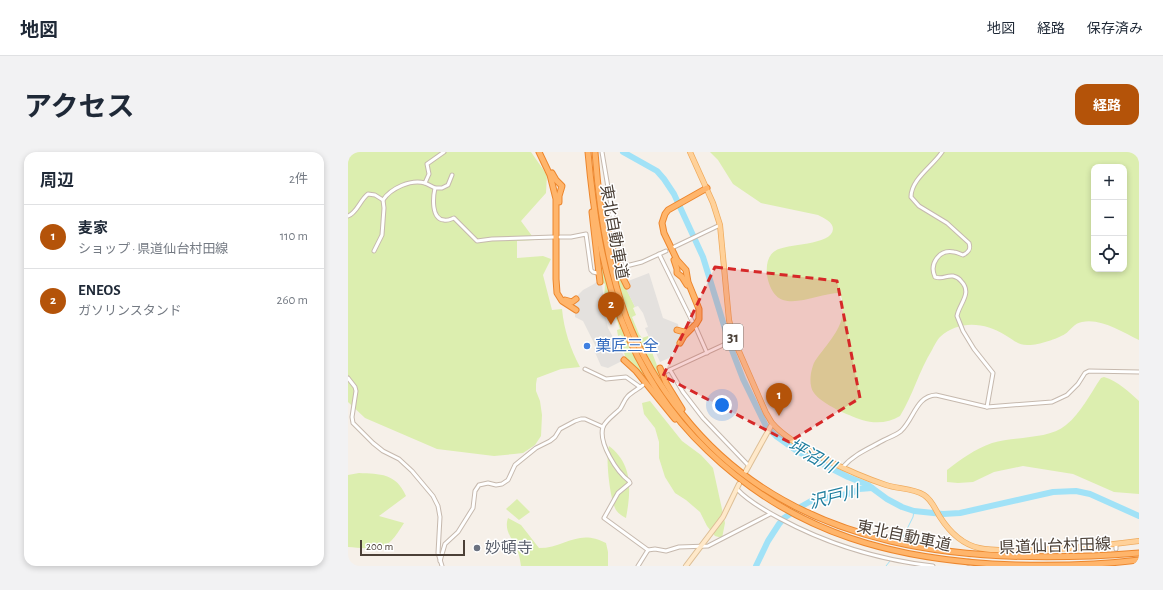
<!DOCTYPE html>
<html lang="ja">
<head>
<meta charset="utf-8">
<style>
	:root { --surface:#fff; --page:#f2f2f3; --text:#1f2937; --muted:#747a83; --line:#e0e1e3; --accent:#b45309 }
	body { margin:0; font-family:"Alegreya Sans","Noto Sans JP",sans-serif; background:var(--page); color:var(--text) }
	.controls { position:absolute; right:12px; top:12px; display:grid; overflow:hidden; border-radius:8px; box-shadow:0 2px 6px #0003 }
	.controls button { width:36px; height:36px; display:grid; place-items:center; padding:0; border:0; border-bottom:1px solid var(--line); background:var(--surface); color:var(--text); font:20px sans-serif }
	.scale { position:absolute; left:12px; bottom:10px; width:105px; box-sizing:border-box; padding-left:4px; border:2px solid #4b4037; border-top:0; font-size:11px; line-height:14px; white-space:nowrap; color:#4b4037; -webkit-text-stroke:3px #fff; paint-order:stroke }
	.you { position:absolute; left:374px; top:253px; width:14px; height:14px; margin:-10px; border:3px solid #fff; border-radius:50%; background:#1a73e8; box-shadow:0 0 0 6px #1a73e833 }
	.badge { display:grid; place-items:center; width:26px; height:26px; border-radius:50%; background:var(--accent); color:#fff; font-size:13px; font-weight:700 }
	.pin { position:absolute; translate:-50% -33px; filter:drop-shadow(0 1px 2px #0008) }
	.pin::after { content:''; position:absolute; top:21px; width:14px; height:12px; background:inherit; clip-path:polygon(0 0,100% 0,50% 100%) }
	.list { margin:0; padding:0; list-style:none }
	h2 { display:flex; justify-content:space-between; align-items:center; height:52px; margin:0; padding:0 16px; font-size:17px }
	h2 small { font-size:13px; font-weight:400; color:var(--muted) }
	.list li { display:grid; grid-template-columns:26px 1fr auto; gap:12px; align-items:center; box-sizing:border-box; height:64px; padding:0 16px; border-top:1px solid var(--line) }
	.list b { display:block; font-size:15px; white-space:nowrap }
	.list p { margin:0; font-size:13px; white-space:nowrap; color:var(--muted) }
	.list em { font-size:13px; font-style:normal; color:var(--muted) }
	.icon { flex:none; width:22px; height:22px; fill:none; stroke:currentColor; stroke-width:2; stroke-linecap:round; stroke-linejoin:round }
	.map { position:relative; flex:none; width:791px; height:414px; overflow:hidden; border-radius:12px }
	header { display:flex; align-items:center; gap:24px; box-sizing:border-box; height:56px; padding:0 20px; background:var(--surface); border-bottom:1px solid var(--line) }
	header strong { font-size:19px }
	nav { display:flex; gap:22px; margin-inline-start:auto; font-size:14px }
	.intro { display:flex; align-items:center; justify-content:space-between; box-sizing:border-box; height:96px; padding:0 24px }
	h1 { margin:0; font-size:28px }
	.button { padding:10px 18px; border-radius:12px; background:var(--accent); color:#fff; font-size:14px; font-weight:700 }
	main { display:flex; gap:24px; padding:0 24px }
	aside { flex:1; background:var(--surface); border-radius:12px; box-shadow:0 2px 6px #0003 }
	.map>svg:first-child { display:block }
	.green { fill:#dceeaf; fill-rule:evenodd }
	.parking { fill:#e4e1de }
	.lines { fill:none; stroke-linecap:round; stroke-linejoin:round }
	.stream { stroke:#a1e2f7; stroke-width:1 }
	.river { stroke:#a1e2f7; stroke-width:6 }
	.minor-tunnel { stroke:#d4cdc5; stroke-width:3; stroke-dasharray:3 1.5; stroke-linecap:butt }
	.minor-casing { stroke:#c6b9ae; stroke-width:5 }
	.secondary-casing { stroke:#ddbf97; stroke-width:6 }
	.primary-casing { stroke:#efab5e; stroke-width:6 }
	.motorway-casing { stroke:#ec862d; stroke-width:7 }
	.minor { stroke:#fff; stroke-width:3 }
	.secondary { stroke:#ffe9ca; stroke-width:4 }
	.primary { stroke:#ffd199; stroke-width:4.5 }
	.motorway { stroke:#ffb56b; stroke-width:5 }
	.marked { fill:#d62828; fill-opacity:0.2; stroke:#d62828; stroke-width:3; stroke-dasharray:8 5; stroke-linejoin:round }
	.shop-dot { fill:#3f7fe0; stroke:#fff; stroke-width:1.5 }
	.worship-dot { fill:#6b7280; stroke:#fff; stroke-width:1.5 }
	.labels { text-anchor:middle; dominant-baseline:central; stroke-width:3; stroke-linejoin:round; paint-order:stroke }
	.shield { fill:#fff; stroke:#817973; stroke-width:1 }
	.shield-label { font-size:15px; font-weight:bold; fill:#4b4037 }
	.street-label { font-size:16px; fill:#4b4037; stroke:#fff }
	.shop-label { font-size:16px; fill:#366cbe; stroke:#fff; text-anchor:start }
	.worship-label { font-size:16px; fill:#5b616d; stroke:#fff; text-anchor:start }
	.water-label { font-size:17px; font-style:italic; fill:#207f9f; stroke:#fff }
</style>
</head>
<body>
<header>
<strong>地図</strong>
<nav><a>地図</a><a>経路</a><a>保存済み</a></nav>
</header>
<div class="intro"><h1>アクセス</h1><a class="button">経路</a></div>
<main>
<aside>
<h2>周辺<small>2件</small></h2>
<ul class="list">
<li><span class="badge">1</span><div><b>麦家</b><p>ショップ · 県道仙台村田線</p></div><em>110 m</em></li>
<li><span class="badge">2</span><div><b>ENEOS</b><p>ガソリンスタンド</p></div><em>260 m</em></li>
</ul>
</aside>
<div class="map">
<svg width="791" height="414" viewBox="0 0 791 414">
	<rect width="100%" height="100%" fill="#f6f0e9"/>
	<!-- green -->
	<g class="green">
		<path d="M0,0h183l16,23 -1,18 -25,28 14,19 -18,1v17l26,-2 8,3 -8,16 9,35 10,-1c2,21 8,39 18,58l-19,2 -24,9 -1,6v7l4,10 2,14 -1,21 -6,9 -12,8 -9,1 -20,2 -57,-7 -72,-31 -17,-16z"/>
		<path d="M362,0h429v188c-17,-8 -38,-22 -57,-18 -8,1 -11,8 -17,12 -8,5 -29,12 -38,11 -9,0 -15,-6 -22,-10 -20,-13 -47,-15 -65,2 -3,3 -6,9 -8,13 -13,21 -19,45 -32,66 -11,7 -25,8 -38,4 -14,-5 -39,-15 -48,-27 -4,-5 -4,-14 -3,-20 1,-4 2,-9 4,-12 15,-22 36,-39 25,-68 -17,0 -41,12 -57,7 -16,-5 -23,-40 -8,-49 11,-8 57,-5 58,-22 0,-7 -9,-11 -15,-14l-57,-12 -28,-19 -15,-24zM746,15h30v102h-30z"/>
		<path d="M253,108l10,38 17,45 22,42 -24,-26 -5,-16 3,-1 -3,-7 -3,1 -1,-6 3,-1 -7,-19 -5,1 -4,-10 1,-17 -3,-2z"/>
		<path d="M265,108l22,47 -2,1 3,7 -4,2 7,17 3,4 6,-2 4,11 1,8 10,26c-25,-29 -41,-84 -50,-121z"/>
		<path d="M756,225c14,4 25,15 35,24v93l-25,-2 -41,-18 -50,-8 -29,6 -21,10 -15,1 -11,-1v-12c14,-11 28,-21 45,-27 22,-7 56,-3 74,-18 15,-12 24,-31 35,-47z"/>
		<path d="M302,249l32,40 19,14 12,13 12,55 -3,15 -7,-2 -8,-10 -7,-14 -14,-12 -11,-7 -10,-16 -6,-19v-16l-4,-14 -11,-14 -2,-11z"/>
		<path d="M261,294c24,18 22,45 17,72 -4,-2 -7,-4 -10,-8 -6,-9 -11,-54 -7,-64z"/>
		<path d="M11,321c21,1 37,0 47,23l-27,20 25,7c-4,6 -8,13 -13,18 -11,10 -30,7 -43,6v-72z"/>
		<path d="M169,347l13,13 -11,8 -13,-11z"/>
		<path d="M160,366l13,7 18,23c26,0 39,-20 67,-5l2,9v14h-87c-1,-6 -2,-13 -5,-19 -5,-10 -12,-17 -8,-29z"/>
	</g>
	<!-- parking -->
	<g class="parking">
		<path d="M301,121l14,45 15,6 4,19 -13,15 -9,4 -15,-34 3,-1 -5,-14 -5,-7 -3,1 -12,-24z"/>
		<path d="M251,128l3,4 4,35 2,9 7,13 11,18 -18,9 -7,-2 -7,-16 2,-3 -13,-26 -8,-4v-19l8,-8 11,-6z"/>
	</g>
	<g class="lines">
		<!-- stream -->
		<g class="stream">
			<path d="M555,385l10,-20 1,-6"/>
			<path d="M538,414l4,-5"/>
		</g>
		<!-- river -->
		<g class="river">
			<path d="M275,0l34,19 7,8 10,15 29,63 27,88 13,34 23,47 10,10 21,15 51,26 20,8 19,14 15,8 12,4 29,3 17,-1 93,-21 23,-1 14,3 49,22"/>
			<path d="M408,414l12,-25 11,-17 5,-6 18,-12 9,-5 41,-8 7,-4 13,-1"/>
		</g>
		<!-- minor-tunnel -->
		<g class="minor-tunnel">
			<path d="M251,120l22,-5"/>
			<path d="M620,414l2,-14"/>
		</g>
		<!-- minor casing -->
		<g class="minor-casing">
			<g id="minor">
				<path d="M254,0l11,65 13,49 16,-4 24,-11"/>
				<path d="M594,0c-9,14 -31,27 -31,45l8,9 28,17 22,20c2,6 0,9 -6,12 -3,-1 -6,-3 -9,-3 -15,-3 -25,12 -19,25 8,3 11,-2 18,-1 4,1 6,2 8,5 12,12 -2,23 -4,35l6,15 11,18 19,24 -6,34"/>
				<path d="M77,31l10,5c-2,9 -4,31 9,32 4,1 7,-1 10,-2l23,23 15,-2 62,-2"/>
				<path d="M87,36h7l6,-3 4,-10"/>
				<path d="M0,64c9,-3 12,-16 20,-22l7,1 8,5"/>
				<path d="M212,85h11l15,-3 5,36 2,2 4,1"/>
				<path d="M326,95l46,-22"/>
				<path d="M26,99l8,-16 2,-27 -1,-8c8,-12 28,-21 42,-17l4,-9 -2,-10 17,-12"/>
				<path d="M311,102l33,67"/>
				<path d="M348,176l11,25"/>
				<path d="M237,217l21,10 20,-2 14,10"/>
				<path d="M322,218l13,22 20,26 46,48"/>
				<path d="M317,220l69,-32"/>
				<path d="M0,226l7,9 1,4 -4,26 1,6 20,20 10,8 16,8 13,12 21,25 5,10 2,11 -2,36 4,13"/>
				<path d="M295,233c-5,4 -11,7 -15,11 -4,4 -5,9 -8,13 -6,6 -14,11 -17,18 -5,16 14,45 26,54l1,2 -12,10 -14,25 44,32 7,-1 11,2 13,-4 29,-1 62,-32"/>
				<path d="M495,315c11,-13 27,-19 41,-27 6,-3 12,-5 17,-9 13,-12 15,-35 35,-36l51,12 65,-5 15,-7 11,-11 7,-11 4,-2 50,1"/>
				<path d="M389,337c11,12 27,21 42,29 48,26 101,42 154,48"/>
				<path d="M768,392v5"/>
				<path d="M92,409l5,-17 13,-12 15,-24 2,-17 4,-6 9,-2 8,2 6,-1 6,-4 7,-15 21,-17 14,-7 5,-4 5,-8 15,-8 6,-2h4l18,8"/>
				<path d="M290,414l10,-16"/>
			</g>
		</g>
		<!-- secondary casing -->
		<g class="secondary-casing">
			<g id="secondary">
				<path d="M398,319l26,-47"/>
				<path d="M338,414l37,-49 16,-33"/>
			</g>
		</g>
		<!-- primary casing -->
		<g class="primary-casing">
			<path id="primary" d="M342,0l23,51 7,22 9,95 5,20 32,73c2,3 4,7 6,10 20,24 84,52 114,62 12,4 27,3 38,10 8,5 11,14 16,22 9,14 21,27 39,31 14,3 28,2 42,2 40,0 79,-4 118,-9"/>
		</g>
		<!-- motorway casing -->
		<g class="motorway-casing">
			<g id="motorway">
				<path d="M191,0l11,23 6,24v80l1,14 5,8 14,9"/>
				<path d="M240,0c5,56 13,114 33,167 19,50 48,95 87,132 87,84 189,110 308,114 41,1 83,0 123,-5"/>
				<path d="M247,0c4,56 12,112 31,165 14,36 33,69 57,98 110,139 291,151 456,138"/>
				<path d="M204,21l4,7 6,6 -3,10v6"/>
				<path d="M255,56c6,27 11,54 24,78"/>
				<path d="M244,60l8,70"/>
				<path d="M326,108l3,9v4l5,4 5,8"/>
				<path d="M217,148l7,2 4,-3"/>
				<path d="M329,178l7,2 5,-2"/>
				<path d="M332,191l4,-7 12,-12 3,-5v-10l-11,-27 -2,-12 -9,-10 -13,-27 -2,-10 3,-9 3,-4 39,-22"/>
				<path d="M276,208l12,11 39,48"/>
				<path d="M312,216l6,15 16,26"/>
			</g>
		</g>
		<!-- minor -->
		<use href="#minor" class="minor"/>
		<!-- secondary -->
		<use href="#secondary" class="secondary"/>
		<!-- primary -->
		<use href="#primary" class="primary"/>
		<!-- motorway -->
		<use href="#motorway" class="motorway"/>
	</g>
	<!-- marked area -->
	<path class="marked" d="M367,115l122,14 23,117 -71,44 -126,-66z"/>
	<!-- markers -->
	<circle class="shop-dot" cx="239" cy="194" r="4"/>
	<circle class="worship-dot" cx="129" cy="396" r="4"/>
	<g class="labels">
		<!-- shield labels -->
		<rect class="shield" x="375" y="172" width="20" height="26" rx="3"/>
		<g class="shield-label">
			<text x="385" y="185">31</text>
		</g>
		<!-- street labels -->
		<g class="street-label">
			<text transform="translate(266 80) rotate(80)">東北自動車道</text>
			<text transform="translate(556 384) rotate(12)">東北自動車道</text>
			<text transform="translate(707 394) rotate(-2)">県道仙台村田線</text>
		</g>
		<!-- shop labels -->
		<g class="shop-label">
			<text x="247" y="194">菓匠三全</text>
		</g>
		<!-- worship labels -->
		<g class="worship-label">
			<text x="137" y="396">妙頓寺</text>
		</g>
		<!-- water labels -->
		<g class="water-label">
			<text transform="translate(464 304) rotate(29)">坪沼川</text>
			<text transform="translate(486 345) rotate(-14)">沢戸川</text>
		</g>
	</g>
</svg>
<div class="controls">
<button>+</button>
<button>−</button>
<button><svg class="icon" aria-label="locate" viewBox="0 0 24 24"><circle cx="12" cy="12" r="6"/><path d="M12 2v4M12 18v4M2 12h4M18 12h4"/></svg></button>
</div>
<div class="scale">200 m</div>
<div class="you"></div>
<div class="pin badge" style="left:431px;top:264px">1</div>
<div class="pin badge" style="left:263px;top:173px">2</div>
</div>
</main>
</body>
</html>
